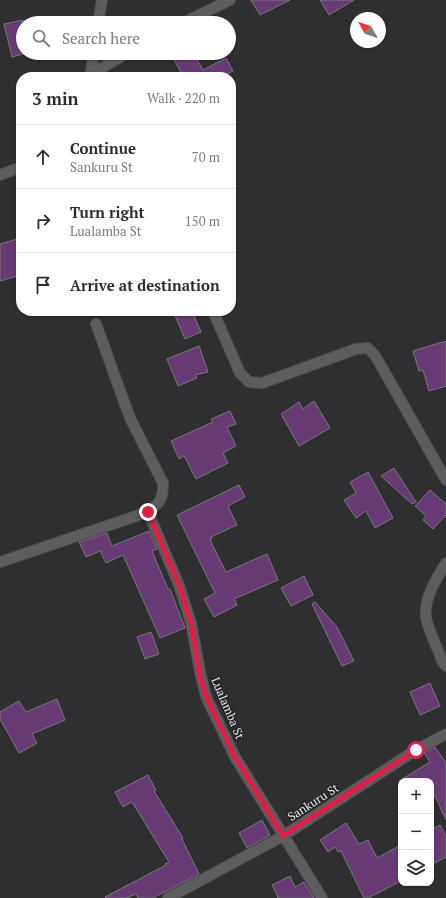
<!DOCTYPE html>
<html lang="en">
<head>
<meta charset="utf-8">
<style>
	:root { --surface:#fff; --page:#f7f7f7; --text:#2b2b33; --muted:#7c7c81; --line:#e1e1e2 }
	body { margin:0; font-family:"PT Serif",serif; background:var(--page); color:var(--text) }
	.controls { position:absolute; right:12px; bottom:12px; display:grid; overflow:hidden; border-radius:8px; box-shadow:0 1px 3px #0004 }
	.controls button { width:36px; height:36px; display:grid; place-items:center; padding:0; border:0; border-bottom:1px solid var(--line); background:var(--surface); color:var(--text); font:20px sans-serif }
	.compass { position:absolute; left:350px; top:12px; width:36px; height:36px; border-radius:50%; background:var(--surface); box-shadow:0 1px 3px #0004; rotate:310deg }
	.stop { position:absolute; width:12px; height:12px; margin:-9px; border:3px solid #e11d48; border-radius:50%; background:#fff }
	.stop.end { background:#e11d48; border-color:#fff; box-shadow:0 1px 4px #0008 }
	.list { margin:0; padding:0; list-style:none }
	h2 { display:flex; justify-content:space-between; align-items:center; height:52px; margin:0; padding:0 16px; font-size:17px }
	h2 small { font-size:13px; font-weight:400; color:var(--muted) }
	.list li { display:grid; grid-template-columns:26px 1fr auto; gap:12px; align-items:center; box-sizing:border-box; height:64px; padding:0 16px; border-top:1px solid var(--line) }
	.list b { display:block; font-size:15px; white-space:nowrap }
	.list p { margin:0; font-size:13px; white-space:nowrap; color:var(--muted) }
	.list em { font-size:13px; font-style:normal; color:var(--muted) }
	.icon { flex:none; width:22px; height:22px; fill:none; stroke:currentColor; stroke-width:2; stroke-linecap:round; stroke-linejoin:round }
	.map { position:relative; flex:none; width:446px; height:898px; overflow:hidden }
	.search { position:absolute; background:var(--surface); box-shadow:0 1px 3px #0004; left:16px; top:16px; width:220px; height:44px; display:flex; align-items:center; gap:10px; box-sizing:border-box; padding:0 14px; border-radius:22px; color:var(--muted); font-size:15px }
	.panel { position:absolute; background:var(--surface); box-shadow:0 1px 3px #0004; left:16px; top:72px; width:220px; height:244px; border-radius:16px }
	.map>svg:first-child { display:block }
	.building { fill:#673c74; stroke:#79777a }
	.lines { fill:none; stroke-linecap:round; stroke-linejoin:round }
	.street-casing { stroke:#4d4c4e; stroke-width:12 }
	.street { stroke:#5d5c5f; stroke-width:10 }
	.route { stroke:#e11d48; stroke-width:5 }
	.labels { text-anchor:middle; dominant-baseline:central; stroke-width:3; stroke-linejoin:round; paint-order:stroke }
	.street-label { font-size:12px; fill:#e5e4e6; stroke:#252426 }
</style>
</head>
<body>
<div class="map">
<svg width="446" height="898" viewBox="0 0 446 898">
	<rect width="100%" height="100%" fill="#2f2e30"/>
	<!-- building -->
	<g class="building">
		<path d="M251,0h39l-30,15z"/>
		<path d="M320,0h34l-25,15z"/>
		<path d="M23,20v34l-11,3 -8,-33z"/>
		<path d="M171,53h22l10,17 23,-12 7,13 -11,6h-39z"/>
		<path d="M21,238v37l-21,6v-37z"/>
		<path d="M173,311h19l9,21 -16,7z"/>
		<path d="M446,341v45l-17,5 -6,-21 -4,1 -6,-20z"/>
		<path d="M199,346l9,26 -13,3 2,3 -19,8 -11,-27z"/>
		<path d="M314,401l16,27 -31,18 -18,-32 18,-12 4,7z"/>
		<path d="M230,411l6,13 -9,3 9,19 -13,7 5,10 -32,16 -12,-23 -5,3 -8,-18 42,-19 -2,-3z"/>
		<path d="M394,468l22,34 -4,2 -31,-28z"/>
		<path d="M368,472l25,46 -18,10 -9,-17 -10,7 -12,-18 12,-7 -6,-11z"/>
		<path d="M239,485l6,12 -17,9 9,19 -26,12 1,2 -2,1 16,32 41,-18 11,26 -44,19 3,6 -23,12 -10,-18 11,-6 -38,-78z"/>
		<path d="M430,490l16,14v11l-13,14 -10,-9 3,-4 -11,-10z"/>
		<path d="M149,531l8,18 -5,2 16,38h2l15,39 -25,10 -37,-83 -17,8 -6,-12 -14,6 -7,-15 28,-9 5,13z"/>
		<path d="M304,576l9,19 -22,11 -10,-18z"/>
		<path d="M315,602l22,25 17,34 -12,5 -30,-62z"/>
		<path d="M151,632l8,22 -14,5 -8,-22z"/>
		<path d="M430,683l10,23 -20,9 -10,-23z"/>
		<path d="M57,699l8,21 -33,14 5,9 -18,10 -19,-34v-7l19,-11 7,11z"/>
		<path d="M435,747l11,16v57l-15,-33v-6h-32l31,-19 -6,-9z"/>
		<path d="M148,775l8,15 -2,1 29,47 -1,1 17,35 -46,24h-15l-2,-4 -10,4h-20l-1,-1 61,-32 -1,-1 4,-2 -37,-60 -9,5 -8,-15z"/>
		<path d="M262,820l8,15 -23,13 -8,-15z"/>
		<path d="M346,823l13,21 9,-4 9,18 24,-13v36l-33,17h-4l-23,-47 -3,1 -3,-5 -7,5 -8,-12z"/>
		<path d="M440,825l6,11v21l-15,8v-35z"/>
		<path d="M290,876l5,11 9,-5 10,16h-37l1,-1 -6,-12z"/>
	</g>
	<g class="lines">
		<!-- street casing -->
		<g class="street-casing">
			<g id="street">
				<path d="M98,23l4,-23"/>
				<path d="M183,23l47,-23"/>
				<path d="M90,75l37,-22"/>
				<path d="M90,77l4,-24"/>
				<path d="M0,175l21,-8"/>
				<path d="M213,311l27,62 9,9 13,1 94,-34 12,-1 8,9 70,123"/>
				<path d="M148,512l31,73 12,38 10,54 6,22 28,58 87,141"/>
				<path d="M0,562l148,-50c13,-10 15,-13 15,-29l-33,-65 -34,-94"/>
				<path d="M446,563c-10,16 -22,35 -20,54 1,10 13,34 16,44l4,5"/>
				<path d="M168,898l115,-62 133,-86 30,-16"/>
			</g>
		</g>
		<!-- street -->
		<use href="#street" class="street"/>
	</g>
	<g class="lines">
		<!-- route -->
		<path class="route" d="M148,512l31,73 12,38 9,54 7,22 28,58 48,79 133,-86"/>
	</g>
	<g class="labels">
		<!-- street labels -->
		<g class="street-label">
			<text transform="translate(228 708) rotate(67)">Lualamba St</text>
			<text transform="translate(313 802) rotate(-33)">Sankuru St</text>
		</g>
	</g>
</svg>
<div class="controls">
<button>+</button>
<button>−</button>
<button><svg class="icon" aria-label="layers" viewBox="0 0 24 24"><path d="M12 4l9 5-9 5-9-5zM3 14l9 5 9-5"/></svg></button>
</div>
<svg class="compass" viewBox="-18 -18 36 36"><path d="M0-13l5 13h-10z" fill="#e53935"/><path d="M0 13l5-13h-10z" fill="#7c7c81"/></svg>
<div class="stop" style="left:416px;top:750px"></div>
<div class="stop end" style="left:148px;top:512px"></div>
<div class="search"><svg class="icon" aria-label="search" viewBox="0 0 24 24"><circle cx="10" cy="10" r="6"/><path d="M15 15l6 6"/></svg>Search here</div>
<section class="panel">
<h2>3 min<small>Walk · 220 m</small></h2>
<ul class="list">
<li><svg class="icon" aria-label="ahead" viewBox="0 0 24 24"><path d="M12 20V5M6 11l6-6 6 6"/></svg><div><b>Continue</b><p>Sankuru St</p></div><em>70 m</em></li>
<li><svg class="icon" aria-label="right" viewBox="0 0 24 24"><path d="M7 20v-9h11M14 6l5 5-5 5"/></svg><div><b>Turn right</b><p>Lualamba St</p></div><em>150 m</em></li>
<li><svg class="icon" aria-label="arrive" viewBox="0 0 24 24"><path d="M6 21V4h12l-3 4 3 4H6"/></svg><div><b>Arrive at destination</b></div></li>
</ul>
</section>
</div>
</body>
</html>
